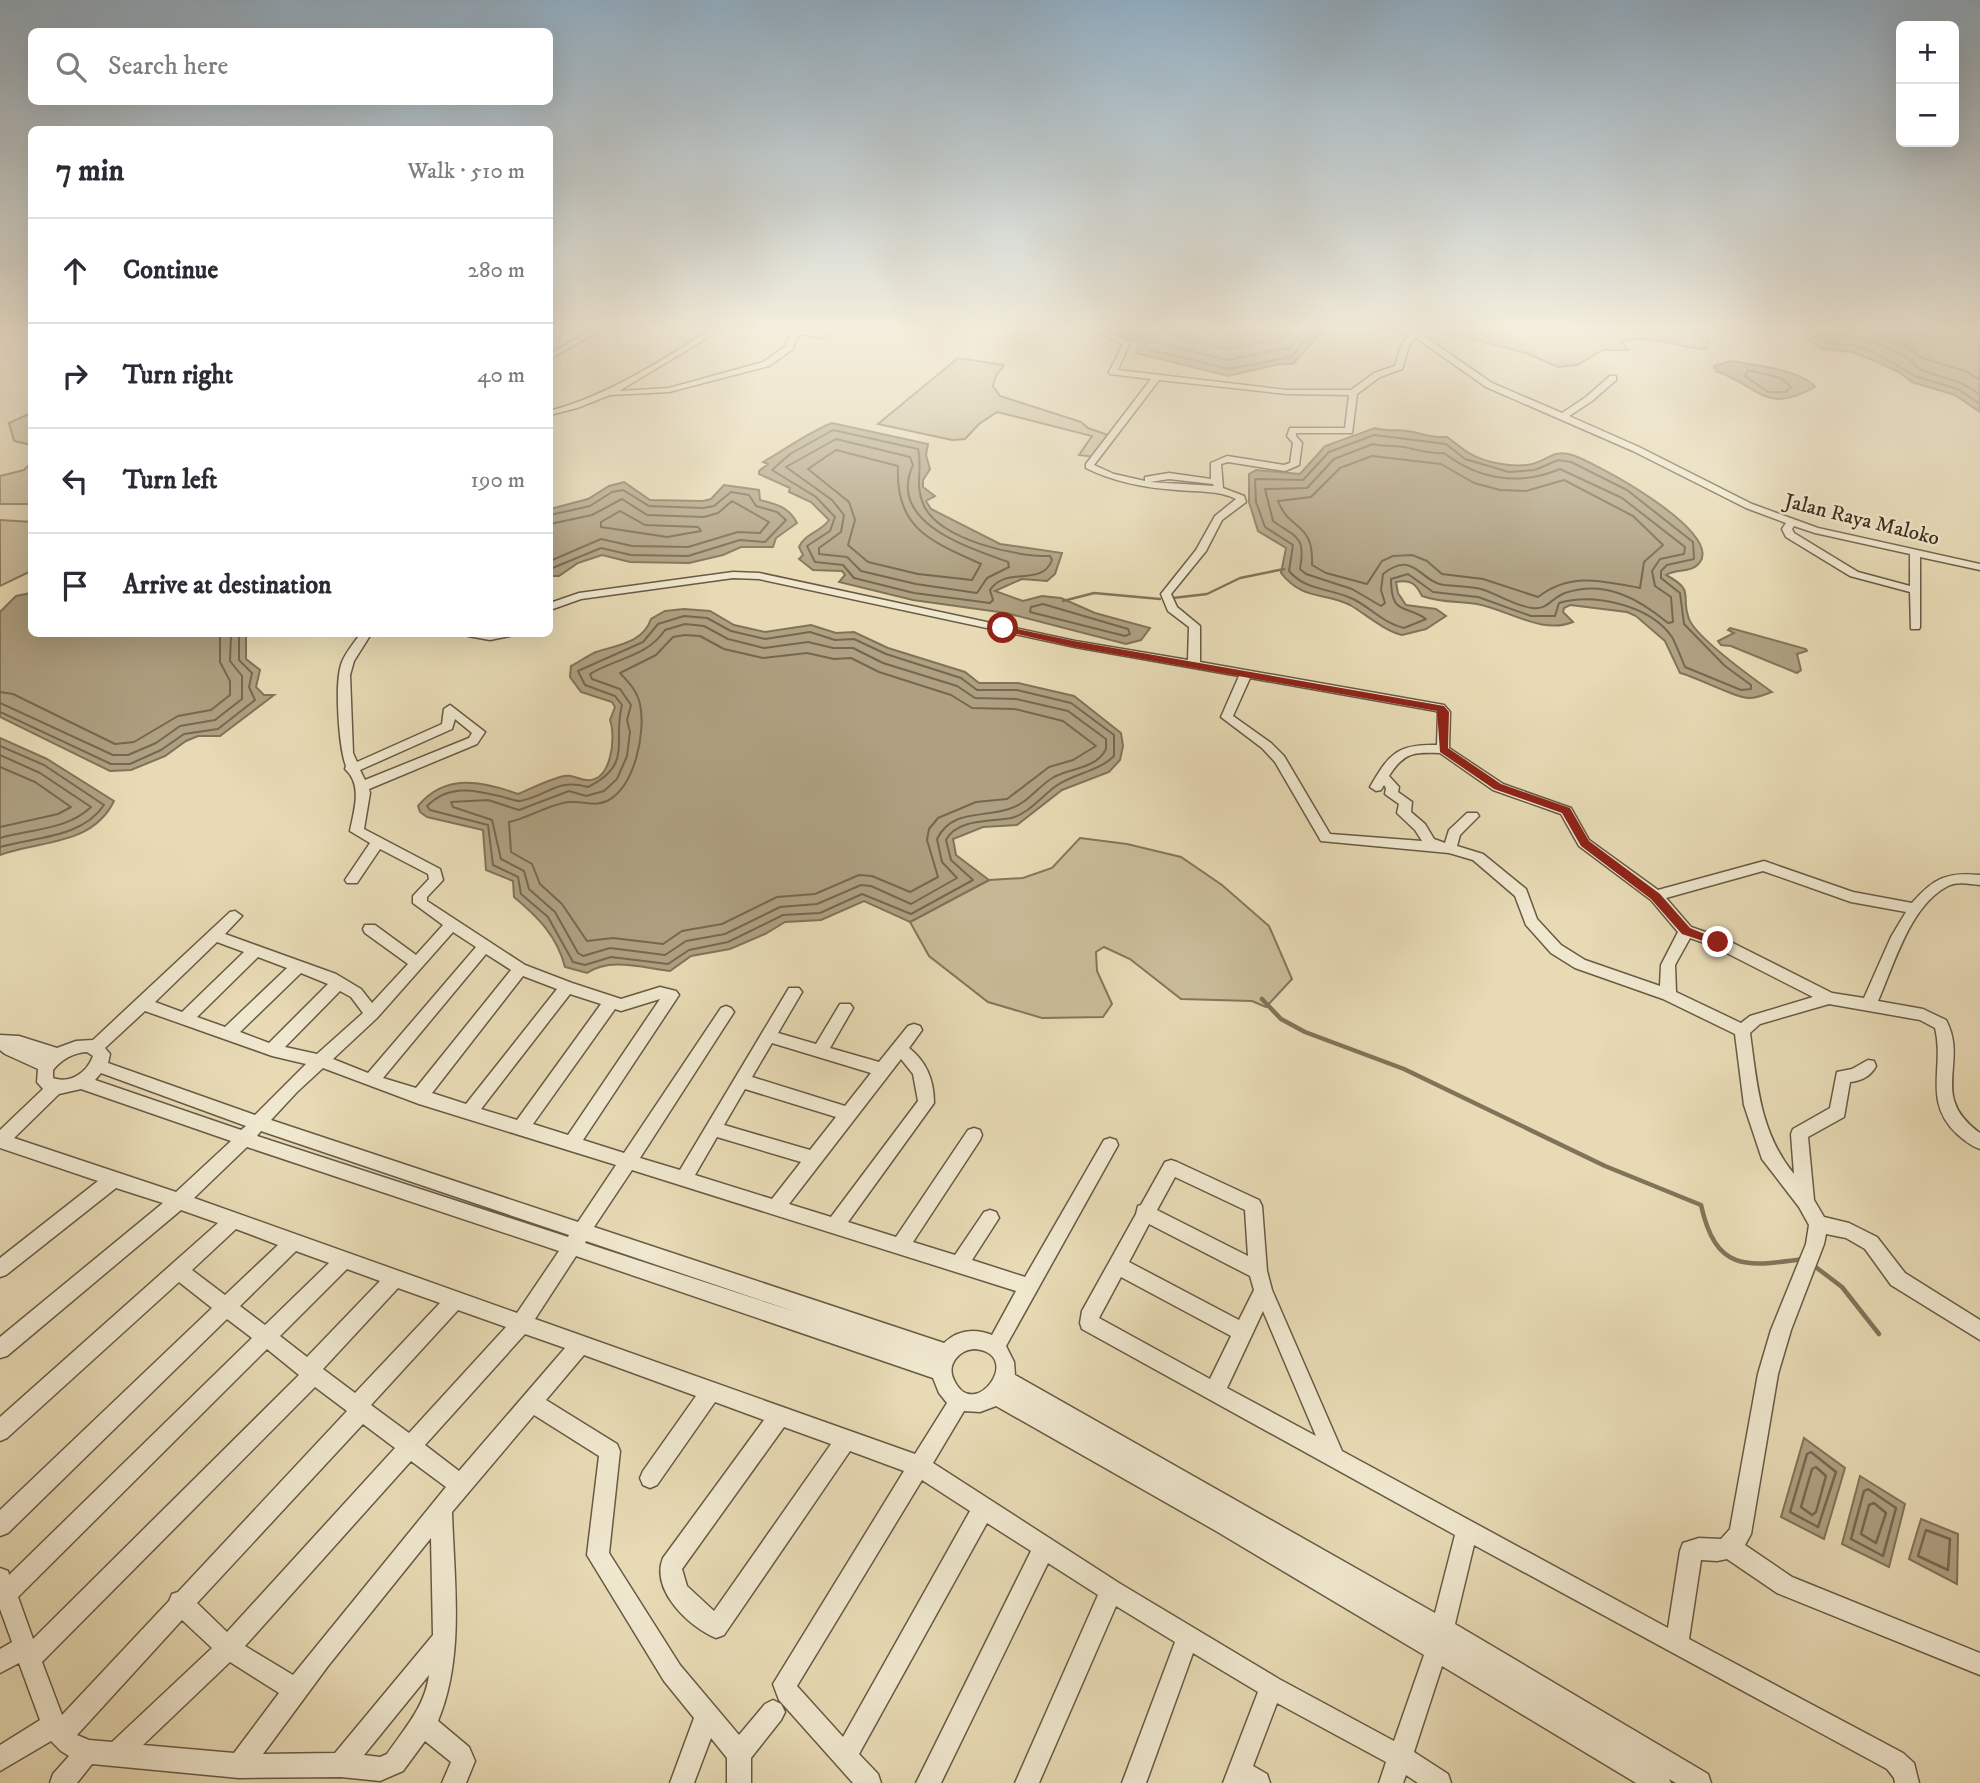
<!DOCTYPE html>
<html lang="en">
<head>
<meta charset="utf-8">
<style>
	:root { --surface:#fff; --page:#f2f2f3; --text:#2b2b33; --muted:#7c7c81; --line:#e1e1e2 }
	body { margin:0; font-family:"IM FELL DW Pica",serif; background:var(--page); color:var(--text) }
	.controls { position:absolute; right:21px; top:21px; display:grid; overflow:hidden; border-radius:10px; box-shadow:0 7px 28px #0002 }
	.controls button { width:63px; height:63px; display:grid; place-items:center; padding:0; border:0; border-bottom:2px solid var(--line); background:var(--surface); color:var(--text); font:35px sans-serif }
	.stop { position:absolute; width:21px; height:21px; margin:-16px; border:5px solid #8f2418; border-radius:50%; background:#fff }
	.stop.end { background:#8f2418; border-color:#fff; box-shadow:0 2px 7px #0008 }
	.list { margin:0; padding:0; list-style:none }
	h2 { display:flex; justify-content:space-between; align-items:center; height:91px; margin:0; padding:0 28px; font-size:30px }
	h2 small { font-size:23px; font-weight:400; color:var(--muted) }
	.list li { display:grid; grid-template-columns:46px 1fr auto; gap:21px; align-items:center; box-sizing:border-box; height:105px; padding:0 28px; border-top:2px solid var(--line) }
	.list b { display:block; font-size:26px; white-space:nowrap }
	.list em { font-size:23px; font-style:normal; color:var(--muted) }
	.icon { flex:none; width:38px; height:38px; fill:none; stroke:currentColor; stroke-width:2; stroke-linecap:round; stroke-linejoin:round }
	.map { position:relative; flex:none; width:1980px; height:1783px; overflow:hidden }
	.search { position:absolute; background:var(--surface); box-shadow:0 7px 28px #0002; left:28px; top:28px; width:525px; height:77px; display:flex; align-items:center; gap:18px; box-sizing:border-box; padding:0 24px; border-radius:10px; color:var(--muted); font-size:26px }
	.panel { position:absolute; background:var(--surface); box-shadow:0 7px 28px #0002; left:28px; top:126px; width:525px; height:511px; border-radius:10px }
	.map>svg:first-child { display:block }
	.green { fill:#cabd9a; stroke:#84765c; stroke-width:2 }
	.water { fill:#aea081; stroke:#817359; stroke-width:2 }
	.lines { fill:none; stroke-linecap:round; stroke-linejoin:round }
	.shore-far1 { stroke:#766850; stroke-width:2 }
	.shore { stroke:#766850; stroke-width:2.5 }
	.stream-far1 { stroke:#817359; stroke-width:2.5 }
	.stream { stroke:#817359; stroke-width:4.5 }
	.minor-casing { stroke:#685a44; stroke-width:3 }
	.minor { fill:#efe7ce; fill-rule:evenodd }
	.route { fill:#8f2418 }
	.labels { text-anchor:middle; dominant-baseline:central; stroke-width:5; stroke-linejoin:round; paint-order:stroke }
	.far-street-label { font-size:21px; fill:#3e2f1e; stroke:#efe7ce }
</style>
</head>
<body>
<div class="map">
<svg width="1980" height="1783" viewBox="0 0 1980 1783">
	<rect width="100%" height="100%" fill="#e7dab4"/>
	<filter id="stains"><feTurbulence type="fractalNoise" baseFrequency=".00286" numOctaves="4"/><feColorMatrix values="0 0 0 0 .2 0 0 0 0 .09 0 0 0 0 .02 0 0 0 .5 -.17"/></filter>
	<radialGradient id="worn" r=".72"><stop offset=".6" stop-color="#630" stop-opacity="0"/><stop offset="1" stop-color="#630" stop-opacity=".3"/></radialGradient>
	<!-- green -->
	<g class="green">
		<path d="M1477,326h211l16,5 4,11 -2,7h-6c-24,-3 -56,-16 -78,-7l6,8h-25l-26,15 -19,2 -32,-14 -54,-14 -3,-2z"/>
		<path d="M958,358l46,7 -8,11 -3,10 7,10 81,26 7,6 20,7 -13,22 -16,-2 13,-19 -95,-24 -18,12 -14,15 -13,1 -74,-16z"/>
		<path d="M31,413v32l-17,-4 -5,-18z"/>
		<path d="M31,463v41h-31v-28l24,-6z"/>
		<path d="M0,520l32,2 -1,49 -31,15z"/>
		<path d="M1080,838l47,6 54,13 41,28 47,41 23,53 -26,28 -14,-6 -71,-2 -51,-40 -26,-12 -8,5 1,19 15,33 -9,13 -61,1 -54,-16 -59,-46 -19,-34 79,-42 34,-2 29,-10z"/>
	</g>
	<!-- water -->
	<g class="water">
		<path d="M1098,326h229l-34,38h-13l-52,12 -92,-23 3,-9z"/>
		<path d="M1812,326h139l28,9 1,77 -25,-17 -43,-13 -13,-10 -29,-13 -19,-7 -28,-3 -17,-10 -2,-5z"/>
		<path d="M1731,361c24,4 70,9 84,26 -50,28 -54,0 -99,-16l-2,-5z"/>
		<path d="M832,423l96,21 -2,11 4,14 -7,11v7l12,9 -9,5 5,8 69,35 62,9 -7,21 -8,7 -25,-2 -27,12 28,10 19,-5 19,2 34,15 55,15 -9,12 -15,4 -120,-31 -93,-13 -74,-18 6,-7 -3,-4 -29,-1 -14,-11 4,-4 -4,-8c6,-14 22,-15 30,-27l-18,-18 -22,-10 1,-4 -31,-14v-3l9,-7 -5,-2c23,-13 44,-29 69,-39z"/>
		<path d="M1375,428c13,4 21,1 33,3 17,3 22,7 39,6 8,5 14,12 22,16 17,10 44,15 63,11 16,-4 22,-15 40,-9 24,8 150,76 128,107 -8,12 -24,6 -34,13 30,16 14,20 23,44 8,20 65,60 83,73 -6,2 -15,6 -22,6 -13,1 -53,-21 -70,-25l-15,-32 -29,-25 -9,-4 -57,-7 -6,3 -1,4 10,10c-31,13 -67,-13 -96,-18 -19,-3 -36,-1 -55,-8 -6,-12 -11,-17 -26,-14l2,11 8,12 30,4 10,7 -20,13 -24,6c-19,-5 -35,-20 -52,-30 -25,-13 -47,-4 -69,-32l5,-25 -28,-17 -9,-29v-28l7,-4 44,4 25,-28z"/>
		<path d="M624,482l26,18 53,1 8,-2 13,-14 35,5 1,10c16,4 29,7 37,23l-21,15 -3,9h-32l-18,8 -34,8 -59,-1 -28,-7 -24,8 -19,13h-9v-67l38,-10 21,-13z"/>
		<path d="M31,593l1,41h214v25l14,11 -4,17 8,8h10l-54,41h-22l-12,5 -21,15 -34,14 -21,1 -110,-54v-105l16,-16z"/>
		<path d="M684,609l26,2 24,14 31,7 46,-7 25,8 18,-1 34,16 77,24 14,11h39l56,13 47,37 2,13 -3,14 -11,12 -47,18 -45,35 -34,2 -30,12 3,16 33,25 -79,42 -46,-21 -43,19 -36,2 -20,12 -35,15 -39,7 -21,15c-27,-3 -60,-14 -83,2l-22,-6c-8,-31 -27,-50 -51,-70l-1,-16 -27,-11 -3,-40 -56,-13 -7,-5 -2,-6c27,-33 64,-25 100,-12 14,-6 28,-13 42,-17 12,-4 16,2 26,3 26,3 30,-44 24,-60l5,-13 -3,-5 -31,-10 -11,-15 1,-11c8,-4 16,-10 25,-14 21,-7 47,-9 55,-33l14,-8z"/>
		<path d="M1730,628l76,21 1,2 -10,3 4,16 -4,3 -66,-27 -10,-1 -3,-4 16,-8 -6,-3z"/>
		<path d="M0,738l47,21 67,42c-22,45 -73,39 -114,54z"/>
		<path d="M1804,1438l41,30 -21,71 -43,-22z"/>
		<path d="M1860,1476l45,28 -16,63 -47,-23z"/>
		<path d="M1921,1519l37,15 -1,50 -48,-25z"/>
	</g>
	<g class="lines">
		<!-- shore-far1 -->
		<g class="shore-far1">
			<path d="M1120,326l23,12 5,11 81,20 62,-12 27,-31"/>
			<path d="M1139,326l17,16 72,18 61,-12 18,-22"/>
			<path d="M1158,326l6,7 64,16 56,-11 9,-12"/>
			<path d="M1815,326l-1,9 12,8 27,2 20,7 42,24 43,13 22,15"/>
			<path d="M1824,326l4,8c27,3 56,9 79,24 5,3 8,8 13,11 24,11 37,8 60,26"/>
			<path d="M1855,326l51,20 16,12 43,13 15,9"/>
			<path d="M1748,370l33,8 10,9 -5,5h-18l-23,-16z"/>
			<path d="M833,430l85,19c5,20 -4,36 6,57 17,34 92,51 126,50l2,4c-11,28 -45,5 -62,30l3,10 -3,3 -76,-10 -60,-15 -11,-13 -28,-3 -8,-16 23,-15 5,-14 -19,-20 -44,-27 18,-16z"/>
			<path d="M1374,435l72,9 19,15 44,13 26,-2 23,-10 13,2 56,28 66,52 1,17 -27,6 -6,6v7l19,15 4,31 41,42 26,19v4l-10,1 -56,-23c-4,-9 -8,-21 -13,-30 -22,-32 -78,-44 -113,-34l-4,13h-24l-53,-19 -45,-5 -25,-18 -17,5c0,37 14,25 35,40l-22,9c-19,-4 -32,-19 -49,-28 -22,-12 -48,-8 -66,-29l4,-26 -28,-18 -9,-25 -1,-23 48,1 26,-28z"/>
			<path d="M836,439l74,18 3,8c-27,58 57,83 95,97l1,5 -22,11 -10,15 -61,-9 -55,-13 -14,-14 -28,-3v-6l22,-16 3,-17 -12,-15 -46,-33z"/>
			<path d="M1373,444c12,3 24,1 36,4 13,3 21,6 35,5 35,27 76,33 116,16l62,29 63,49 -1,7 -24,5 -8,12 3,15 16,11 2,25 -5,1c-29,-24 -64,-44 -103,-30 -14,5 -17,17 -33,15 -17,-2 -34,-14 -51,-19 -11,-3 -25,-3 -37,-4 -24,-3 -30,-36 -61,-11l-2,16 4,13 -4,3 -29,-17 -46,-15 -6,-5c6,-34 -4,-31 -27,-48l-8,-32 42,-1 27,-29z"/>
			<path d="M836,450l62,16c-3,63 33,75 83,98l-9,16 -54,-6 -50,-12 -20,-17 7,-25 -6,-18 -41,-33z"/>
			<path d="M1372,456l69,8 33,19 26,7 26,1 38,-11 69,36 30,29 -19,17 -4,26c-38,-7 -69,-16 -102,9l-55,-18 -41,-5 -15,-13 -15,-6 -19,1 -11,5 -15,23 -41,-11 -14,-8c2,-44 -23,-34 -34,-64l33,-4 29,-29z"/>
			<path d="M620,511l25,14 53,2 3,4 -34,6 -66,-10v-5z"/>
			<path d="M550,515l40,-9 22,-14 11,-2 26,16 54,2 11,-2 17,-14 18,3 7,11 21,6 9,8 -21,22 -25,-2 -52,16 -57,-1 -30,-7 -51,21"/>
			<path d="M550,524l42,-9 30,-16 25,16 57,2 14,-4 14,-12 37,21 -9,11 -22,-1 -50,15 -56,-1 -31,-7 -51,22"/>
			<path d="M1043,604l85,25 2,5 -5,2 -95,-24 1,-5z"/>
			<path d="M684,616l23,2 24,13 34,8 45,-7 25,8 19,-1 32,15 75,24 16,12h40l54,13 43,32v21c-16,16 -40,17 -58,30 -13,9 -29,29 -45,32 -19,4 -54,0 -65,22l5,20 22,20 -62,34 -49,-20 -42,19 -37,2 -55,27 -39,8 -21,14 -57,-7 -26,8 -12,-3 -25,-45 -27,-23 -3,-17 -25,-12 -5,-40 -58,-15 -3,-4c21,-21 45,-17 72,-10 6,1 15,5 21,5 29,-5 35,-23 68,-14 46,-23 24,-45 34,-82l-7,-9 -30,-11 -7,-14 65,-29 15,-18z"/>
			<path d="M685,624l19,2 24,13 36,9 44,-6 25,6h20l30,15 74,23 18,12 41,1 52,12 38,28v10c-10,20 -35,19 -52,28 -16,9 -27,27 -45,32 -27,9 -57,0 -72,30l5,23 15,16 -46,26 -40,-18 -10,-1 -44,19 -37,3 -55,27 -39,7 -21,14 -55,-7 -27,8 -5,-3 -23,-41 -26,-23 -5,-18 -23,-12 -9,-39 -39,-13 -2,-5 37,-2 31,10 50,-19 17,5 18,-5 13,-12 10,-23 3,-24 -3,-12 4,-15 -11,-16 -28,-10 -2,-5c26,-16 57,-17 75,-44z"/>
			<path d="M685,635l15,1 24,13 39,9 44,-5 27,6 17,-1 28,14 72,23 21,13 43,1 48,12 33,25 -23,14 -24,7 -42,32 -31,3 -38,16 -9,11 -2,11 11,37 -28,15 -38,-16 -13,-1 -44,19 -38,3 -55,27 -40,7 -19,13 -50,-6 -26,3 -25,-37 -22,-20 -8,-20 -21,-12 -2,-30c20,-4 42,-19 61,-20 14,-1 24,5 37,-1 28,-14 39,-69 33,-97 -3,-14 -11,-21 -20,-31l36,-18 17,-18z"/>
			<path d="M0,692l13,2 102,50 19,-2 44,-26 33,-6 19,-15v-14l-10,-19v-28"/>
			<path d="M0,703l113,52h15l28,-12 24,-17 35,-6 27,-21v-23l-12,-15 1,-27"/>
			<path d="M0,712l111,52h19l31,-14 23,-16 34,-5 37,-29 -6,-13 3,-14 -13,-13v-26"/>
			<path d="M0,746l44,19 60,40c-22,33 -69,32 -104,42"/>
			<path d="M0,755l40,18 51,34c-24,23 -60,22 -91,31"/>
			<path d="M0,767l35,15 36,25 -13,7 -58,13"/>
		</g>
		<!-- shore -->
		<g class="shore">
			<path d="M1811,1452l25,20 -18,55 -28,-15 17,-58z"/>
			<path d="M1816,1467l10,9 -10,36 -4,3 -11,-8 11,-38z"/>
			<path d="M1868,1489l28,19 -13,48 -32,-17 13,-48z"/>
			<path d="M1874,1503l12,10 -10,30 -15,-9 8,-29z"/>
			<path d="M1926,1530l24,9 -2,31 -30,-14z"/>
		</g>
		<!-- stream-far1 -->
		<g class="stream-far1">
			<path d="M1173,598l34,-4 33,-16 44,-9"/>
			<path d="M1063,601l31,-8 66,6"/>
		</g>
		<!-- stream -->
		<g class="stream">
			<path d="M1262,999l19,20 24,13 99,37 201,97 96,39c15,67 45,62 102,54"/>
			<path d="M1813,1265l29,22 37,47"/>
		</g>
		<!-- minor casing -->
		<g class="minor-casing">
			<g id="minor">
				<path d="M598,326h10l-58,33v-5z"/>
				<path d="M717,326h10l-108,65 50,-3 94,-26 23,-16 1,-6 7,-7 -25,-7h17l41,10 -4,2 -22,-4 -6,7 -2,8 -24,17 -100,26 -59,3 -33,13 -27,7v-4c62,-17 113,-52 167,-85z"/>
				<path d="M1084,326h11l35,16 -12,28 169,20h64l23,-17 21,-7 6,-20 9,-12 -10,-8h9l83,57 70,30 24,-16 24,-21h6v4l-24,21 -23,15 70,31 113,57 66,24 162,36v6l-60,-13v70l-1,2h-8l-1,-37 -60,-16 -64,-39 -4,-8 4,-6 -40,-15 -113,-57 -147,-64 -71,-50 -6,9 -7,23 -22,8 -23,17 -5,39h-56v3l6,7 -3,22 -14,6 -57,-9 -7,2 2,24 21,8 2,6 -24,18 -16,31 -35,43 6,13 23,19v36l244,43 6,7 -1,36 54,36 68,24 18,32 69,50 106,-29 89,31 59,11c22,-25 35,-31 68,-28v10c-10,-1 -23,-4 -32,1 -38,19 -54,79 -70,115l45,8 23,11c23,43 -18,76 34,113v16c-9,-3 -16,-9 -23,-15 -35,-33 -12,-67 -22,-106l-15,-8 -91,-16 -69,20 -10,9c7,51 10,100 44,141l-3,-40 2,-5 37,-21 7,-36 15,-3 16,-9 6,1 2,5c-5,10 -15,15 -26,16l-6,35 -36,20 6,63 10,17 25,6 28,14 28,36 75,47v20l-89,-55 -26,-36 -19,-11 -20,-4 -2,10 -33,86 -13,44 -27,160 -6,11 47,32 188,76v22l-203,-82 -50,-34 -10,2 -16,-1 -12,79 214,114 11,10 5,20h-24l-1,-5 -7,-9 -413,-224 -19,79 253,150 3,9h-35l-7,-4 2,4h-35l-194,-117 -28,86 34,22 3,9h-33l-12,-8 -3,8h-24l7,-21 -109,-59 -24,63 14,8 3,9h-47l35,-91 -65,-39 -47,130h-24l53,-141 -59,-36 -77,177h-24l83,-188 -50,-32 -107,220h-25l115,-232 -44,-28 -128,231 19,20 3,9h-28l-74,-83 -6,-16 131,-213 -54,-20 -126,184 -8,3c-27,-11 -66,-48 -53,-80l101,-138 -49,-18 -58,83 -7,3 -7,-3 -3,-7 3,-7 53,-75 -112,-41 -38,45 71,44 3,7 -11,102 71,112 59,70 26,-31 8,-4 8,4 4,8 -4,8 -30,38v25h-24v-25l-16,-20 -17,45h-24l24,-65 -30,-37 -77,-126 12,-99 -65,-41 -82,97c2,69 13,144 -14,209l31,26 6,14 -9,22h-24l9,-21 -26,-21 -22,30 -23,10 -39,-4 -102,1 -147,-14 -15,19h-27l3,-9 16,-18 -8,-5 -10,-10 -51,30v-26l40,-25 -21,-57 -19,10v-24l12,-7 -12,-33v-41l8,3 1,4 243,-237 -25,-19 -219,214 -8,3v-26l212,-202 -33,-26 -172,156 -7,3v-24l218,-194 -37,-13 -174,146 -7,2v-21l163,-134 -47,-15 -110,87 -6,2v-19l98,-77 -98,-33v-18l43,-41 -6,-7 1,-13 -33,-15 -5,-4v-15l19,1 38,12 19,-7 17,-1 137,-128 5,-1 7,5 -17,18 111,40 25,15 11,14 36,-39 -43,-31 -2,-4 2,-4h10l41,30 27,-30 -30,-22v-7l16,-17 -1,-5 -48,-25 -23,34h-10l-2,-3 25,-37 -20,-12c4,-21 13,-46 -5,-62l1,-3c-7,-18 -12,-85 -4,-104 4,-10 12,-19 18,-28h11l-17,27 -4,14 3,78 4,9 85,-38 2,-15 6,-4 35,27 -8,12 -108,45 1,4 -6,36 76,40 3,11 -16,17v4l98,64 47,18 49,16 39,-12 16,4 3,4 -96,145 41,13 97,-145 5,-2 5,2 3,4 -94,146 40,12 109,-182h10l3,4 -24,41 38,11 24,-40h10l3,4 -23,40 49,14 29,-36 6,-2 6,2 2,4 -13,18c18,14 25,33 25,55l-86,119 48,15 72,-107 6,-2 6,2 2,5 -2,5 -67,102 42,13 29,-43 6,-2 6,2 3,6 -27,42 53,17 79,-137 6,-2 6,2 2,5 -112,201 8,16 1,13 420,238 20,-78 -373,-206 -2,-6 2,-12 54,-97 2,-8 3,-1 24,-43 6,-2 6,2 82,38 3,6 5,65 5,19 70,161 326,177 12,-77 3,-8 16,-5 22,1 9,-10 28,-155 13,-44 35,-86 3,-19 -10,-18 -37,-48 -18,-54 -9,-71 -72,-35 -88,-31 -24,-15 -25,-28 -11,-29 -42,-36 -24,-7 -128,-12 -46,-79 -13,-14 -41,-31 18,-41 -164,-29 -316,-68 -26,-1 -152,21 -31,11v-7l29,-10 154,-21 26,1 316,68 113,19 1,-33 -21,-16 -7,-17 35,-44 19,-34 21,-17c-18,-9 -39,-7 -59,-9 -32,-2 -63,-8 -91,-22v-4l65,-85 -41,-5 -1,-2 14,-27zM1159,380l128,14 62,1 -4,33h-55l-3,8 6,7 -3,20 -6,2 -57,-9 -16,7v16l-42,-6 -24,4v4l-31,-7 -20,-9zM1169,479l44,5 1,2 -64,-4zM1794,526l21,7 95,21v32l-52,-14 -64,-39 -2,-4zM1250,678l186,33 2,2 -1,32c-40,-1 -48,9 -67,42l6,4 5,-1 3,-5 2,3 -1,6 14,10 -2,9 18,17 7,11 -92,-7 -46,-78 -13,-13 -38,-27zM455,719l17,14 -3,5 -104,42 -5,-10 92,-41zM1440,753l53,37 68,24 18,32 72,54 27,32 -17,33 -1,21 -75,-26 -24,-15 -24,-26 -11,-30 -43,-35 -26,-8 3,-11 19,-19 -2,-3h-10l-18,17 -4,13 -11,-4 -9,-15 -14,-12 1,-10 -14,-10 1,-5 -10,-11c15,-24 25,-24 51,-23zM1763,871l88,31 55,10 -15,25 -27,61 -32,-5 -109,-55 -32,-11 -25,-29zM453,932l23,15 -108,126 -35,-14 44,-41zM1690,938l23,8 100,51 -63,19 -9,7 -65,-31 -1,-27zM217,942l27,10 -62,60 -27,-10zM486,954l25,16 -95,118 -33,-10zM258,957l29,11 -62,59 -28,-10zM301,973l27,11 -59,59 -29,-11zM523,976l34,13 -91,115 -34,-11zM340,991l11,6 12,16 -46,41 -32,-7zM570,994l31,10 -84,116 -36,-11zM660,999l-92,136 -35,-11 82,-115 6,2zM145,1011l127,45 34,8 -51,51 -147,-52 2,-9 -5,-6zM772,1043l99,30 -26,33 -93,-29zM87,1052l6,4c-6,17 -23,28 -40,22v-8c9,-11 20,-17 34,-18zM901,1059l12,15 5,27 -87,116 -42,-13zM323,1068l96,36 197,61 -38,57 -307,-102 26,-28zM101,1073l145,53 -5,4 -146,-50zM81,1089l150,52 -55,51 -162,-54 45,-44zM745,1089l91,28 -26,33 -86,-25zM261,1131l308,104 -1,2 -311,-101zM717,1137l84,25 -29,37 -77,-24zM247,1147l312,104 -42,62 -323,-115zM632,1170l384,121 -24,44c-18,-7 -34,-5 -48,8l-350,-116zM1175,1177l70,33 3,46 -91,-46zM1149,1224l101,52 4,14 -15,30 -110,-58zM236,1229l42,16 -53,50 -33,-25zM586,1241l210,71 -211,-69zM296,1251l33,12 -64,62 -25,-19zM576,1256l357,122 6,15 8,10 -32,51 -380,-135zM347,1269l33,12 -73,76 -27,-21zM1121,1277l110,59 -21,43 -111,-61zM398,1288l42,15 -85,90 -32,-24zM458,1310l48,17 -97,106 -38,-28zM1263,1311l53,125 -89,-48zM525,1334l40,14 -106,123 -34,-26zM267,1349l32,26 -266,264 -15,-42zM974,1349c52,4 0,75 -20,31 -8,-15 5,-30 20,-31zM315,1387l32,24 -169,181 -6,2 -3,7 -107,114 -20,-53zM996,1406l220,125 208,124 -30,86 -115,-62 -160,-96 -186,-120 31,-52 16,1zM363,1424l32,24 -168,184 -30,-29zM784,1427l47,17 -117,167 -27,-25 -5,-17zM411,1461l35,26 -153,188 -48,-29zM922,1480l48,31 -127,226 -46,-51zM431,1538l2,97 -98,118 -72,1 65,-88zM182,1620l30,28 -100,94 -23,-2 -12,-5zM230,1662l49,31 -45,60 -91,-8zM429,1675c-4,32 -25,54 -42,79l-7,3 -16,-2z"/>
				<path d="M466,634h46l-2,2 -20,4 -22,-4z"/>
			</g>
		</g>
		<!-- minor -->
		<use href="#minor" class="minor"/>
	</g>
	<!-- sky -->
	<linearGradient id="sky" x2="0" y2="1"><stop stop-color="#91acbf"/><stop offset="0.57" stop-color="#f4eedd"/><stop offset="1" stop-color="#f4eedd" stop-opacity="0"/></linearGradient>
	<rect width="1980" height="576" fill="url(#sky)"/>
	<!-- route -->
	<path class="route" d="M1003,626l71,15 370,65 5,6 -1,36 53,36 69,24 19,33 71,53 30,34 34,14 -6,4 -36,-12 -31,-35 -70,-53 -19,-33 -68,-24 -54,-37 -3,-41 -363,-64 -74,-17z"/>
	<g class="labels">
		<!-- far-street labels -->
		<g class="far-street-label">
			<text transform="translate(1862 520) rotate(14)">Jalan Raya Maloko</text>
		</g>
	</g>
	<rect width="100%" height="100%" filter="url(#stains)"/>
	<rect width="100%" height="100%" fill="url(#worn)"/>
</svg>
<div class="controls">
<button>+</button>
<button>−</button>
</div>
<div class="stop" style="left:1003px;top:628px"></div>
<div class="stop end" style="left:1718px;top:942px"></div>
<div class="search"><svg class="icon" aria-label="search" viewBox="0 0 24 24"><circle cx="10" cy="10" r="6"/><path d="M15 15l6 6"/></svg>Search here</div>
<section class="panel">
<h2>7 min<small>Walk · 510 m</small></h2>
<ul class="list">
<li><svg class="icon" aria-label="ahead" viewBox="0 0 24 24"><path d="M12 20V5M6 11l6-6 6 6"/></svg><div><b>Continue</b></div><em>280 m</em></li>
<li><svg class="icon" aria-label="right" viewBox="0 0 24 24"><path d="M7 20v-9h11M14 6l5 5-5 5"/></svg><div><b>Turn right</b></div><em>40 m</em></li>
<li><svg class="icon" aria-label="left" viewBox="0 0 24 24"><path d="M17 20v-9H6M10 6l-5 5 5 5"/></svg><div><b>Turn left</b></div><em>190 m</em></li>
<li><svg class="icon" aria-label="arrive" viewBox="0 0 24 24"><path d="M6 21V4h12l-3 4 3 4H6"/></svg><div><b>Arrive at destination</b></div></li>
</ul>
</section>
</div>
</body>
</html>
